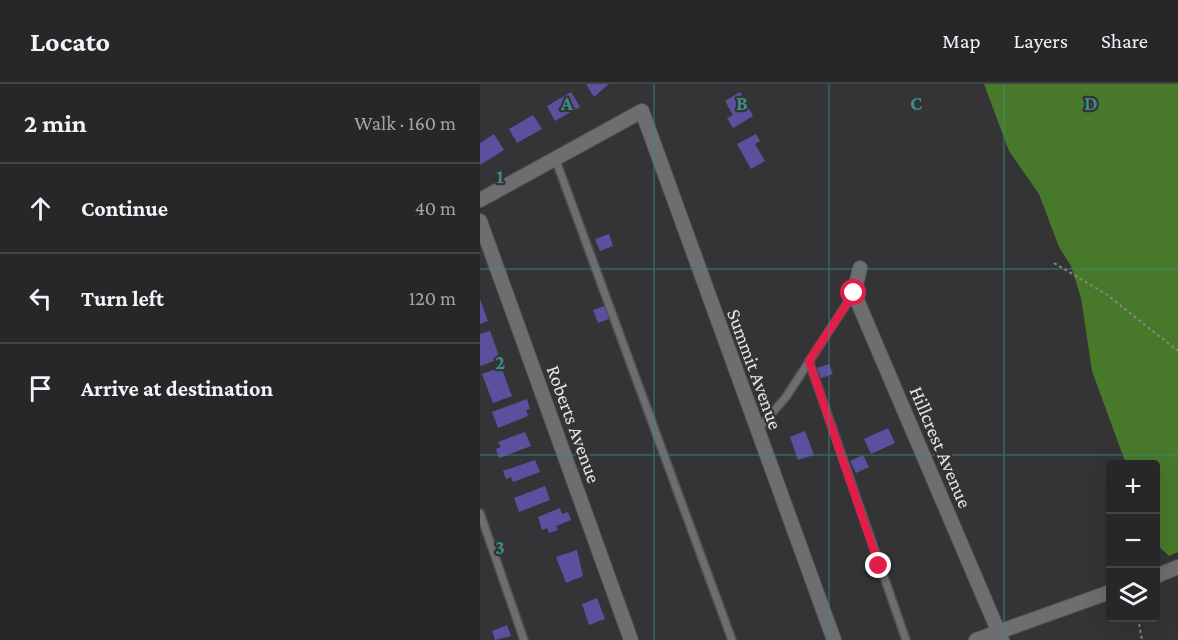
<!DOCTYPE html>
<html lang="en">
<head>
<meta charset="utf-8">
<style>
	:root { --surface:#272729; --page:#2f2f31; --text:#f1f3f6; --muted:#a4a5a8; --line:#434446 }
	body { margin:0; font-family:"Crimson Pro",serif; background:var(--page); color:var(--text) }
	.controls { position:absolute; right:18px; bottom:18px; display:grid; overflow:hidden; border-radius:6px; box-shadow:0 6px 24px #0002 }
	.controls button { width:54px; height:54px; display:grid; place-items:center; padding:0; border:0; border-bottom:2px solid var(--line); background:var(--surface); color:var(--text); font:30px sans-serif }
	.stop { position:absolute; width:18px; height:18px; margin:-14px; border:4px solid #e11d48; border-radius:50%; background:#fff }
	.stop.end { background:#e11d48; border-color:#fff; box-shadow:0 2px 6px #0008 }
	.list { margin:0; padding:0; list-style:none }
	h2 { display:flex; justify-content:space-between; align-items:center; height:78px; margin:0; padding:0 24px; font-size:26px }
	h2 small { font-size:20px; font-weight:400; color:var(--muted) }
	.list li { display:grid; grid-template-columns:39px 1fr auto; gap:18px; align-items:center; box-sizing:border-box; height:90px; padding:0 24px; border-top:2px solid var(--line) }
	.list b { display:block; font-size:22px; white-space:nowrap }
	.list em { font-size:20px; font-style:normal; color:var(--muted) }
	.icon { flex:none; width:33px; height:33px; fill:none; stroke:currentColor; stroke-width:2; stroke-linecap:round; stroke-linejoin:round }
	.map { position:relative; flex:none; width:698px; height:556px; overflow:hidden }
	header { display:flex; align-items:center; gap:36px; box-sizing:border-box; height:84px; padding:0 30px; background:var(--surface); border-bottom:2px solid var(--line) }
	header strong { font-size:28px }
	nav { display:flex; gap:33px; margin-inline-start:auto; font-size:21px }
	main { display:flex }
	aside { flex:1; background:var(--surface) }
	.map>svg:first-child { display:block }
	.forest { fill:#48792a }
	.building { fill:#5b509e }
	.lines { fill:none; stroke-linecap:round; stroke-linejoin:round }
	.service-casing { stroke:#505052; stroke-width:10 }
	.minor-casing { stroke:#505052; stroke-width:16 }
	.path { stroke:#858588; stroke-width:2; stroke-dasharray:3 3; stroke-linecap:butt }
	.service { stroke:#6e6e71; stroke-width:7 }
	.minor { stroke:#6e6e71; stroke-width:14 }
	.route { stroke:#e11d48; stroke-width:8 }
	.grid { fill:none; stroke:#3a8c86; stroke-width:1.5; stroke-opacity:0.55 }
	.labels { text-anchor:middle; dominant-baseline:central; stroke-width:4.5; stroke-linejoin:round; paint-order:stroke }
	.street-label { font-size:20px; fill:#e5e5e6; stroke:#343437 }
	.grid-label { font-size:20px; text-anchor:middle; font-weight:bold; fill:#3a8c86; stroke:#343437; stroke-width:4.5; stroke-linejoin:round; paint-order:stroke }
</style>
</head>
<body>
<header>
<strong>Locato</strong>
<nav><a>Map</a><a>Layers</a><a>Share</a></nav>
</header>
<main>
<aside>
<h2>2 min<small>Walk · 160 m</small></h2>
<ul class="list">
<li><svg class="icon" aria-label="ahead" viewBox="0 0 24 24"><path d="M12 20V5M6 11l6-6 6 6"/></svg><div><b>Continue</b></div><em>40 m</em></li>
<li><svg class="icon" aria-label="left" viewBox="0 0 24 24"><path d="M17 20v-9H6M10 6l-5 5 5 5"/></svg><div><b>Turn left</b></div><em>120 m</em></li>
<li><svg class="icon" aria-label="arrive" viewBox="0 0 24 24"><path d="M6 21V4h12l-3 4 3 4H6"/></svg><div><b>Arrive at destination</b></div></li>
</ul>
</aside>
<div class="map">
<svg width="698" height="556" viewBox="0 0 698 556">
	<rect width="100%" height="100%" fill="#343437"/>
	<!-- forest -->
	<path class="forest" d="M504,0h194v468l-9,4 -13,-12v-80h-30l-34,-93 -11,-73 -10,-32 -12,-19 -20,-53 -30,-43z"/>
	<!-- building -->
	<g class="building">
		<path d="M106,0h23l-15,13z"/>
		<path d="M91,8l9,15 -25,14 -8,-15z"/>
		<path d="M260,8l13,24 -20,12 -6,-10 6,-3 -8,-14z"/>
		<path d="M53,31l9,14 -25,14 -8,-14z"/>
		<path d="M14,50l10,16 -24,15v-22z"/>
		<path d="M276,50l4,7 -5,3 10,17 -14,8 -14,-25z"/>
		<path d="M129,150l4,12 -13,5 -5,-12z"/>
		<path d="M0,215l8,22 -8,3z"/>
		<path d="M127,221l5,13 -14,5 -5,-13z"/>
		<path d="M10,247l10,28 -20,7v-32z"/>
		<path d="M349,280l4,10 -12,4 -4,-10z"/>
		<path d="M21,283l11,29 -19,7 -11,-29z"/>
		<path d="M47,315l3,10 -4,1 2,6 -30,12 -6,-16z"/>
		<path d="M408,344l7,15 -24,11 -7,-15z"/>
		<path d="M325,347l9,24 -16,5 -8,-23z"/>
		<path d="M45,348l6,14 -32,12 -3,-9 5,-2 -3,-5z"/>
		<path d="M383,371l6,12 -13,6 -6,-12z"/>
		<path d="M55,376l5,12 -27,10 -2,-5 -5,2 -3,-8z"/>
		<path d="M65,402l5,14 -31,12 -5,-14z"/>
		<path d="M80,424l2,6 6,-2 3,8 -15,6 2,4 -9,3 -2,-5 -5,2 -4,-13z"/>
		<path d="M97,466l6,26 -17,7 -10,-26z"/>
		<path d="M117,514l8,21 -16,6 -7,-21z"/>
		<path d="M27,541l4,11 -16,4 -3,-9z"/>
	</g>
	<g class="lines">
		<!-- service casing -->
		<g class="service-casing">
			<g id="service">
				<path d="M75,74l177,482"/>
				<path d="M329,277l97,279"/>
				<path d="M278,345l28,-32 67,-103"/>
				<path d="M0,429l44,127"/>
			</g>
		</g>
		<!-- minor casing -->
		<g class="minor-casing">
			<g id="minor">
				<path d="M0,116l162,-89 192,529"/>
				<path d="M0,137l151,419"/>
				<path d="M380,184l-6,25 148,347"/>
				<path d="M676,492l22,-9"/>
				<path d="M496,556l134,-48"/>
			</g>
		</g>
		<!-- path -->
		<g class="path">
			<path d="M574,179l52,31 72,57"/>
			<path d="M658,534l4,22"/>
		</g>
		<!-- service -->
		<use href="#service" class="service"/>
		<!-- minor -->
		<use href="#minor" class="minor"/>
	</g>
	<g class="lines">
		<!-- route -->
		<path class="route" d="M374,209l-45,68 70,205"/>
	</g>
	<!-- grid -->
	<path class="grid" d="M174,0v556M349,0v556M524,0v556M0,185h698M0,371h698"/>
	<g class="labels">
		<!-- street labels -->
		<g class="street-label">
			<text transform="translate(275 285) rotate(70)">Summit Avenue</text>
			<text transform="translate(94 340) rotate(70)">Roberts Avenue</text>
			<text transform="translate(461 363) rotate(67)">Hillcrest Avenue</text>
		</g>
	</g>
	<g class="grid-label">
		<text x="87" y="26">A</text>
		<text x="262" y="26">B</text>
		<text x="436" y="26">C</text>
		<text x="611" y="26">D</text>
		<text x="20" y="99">1</text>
		<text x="20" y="285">2</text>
		<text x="20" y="470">3</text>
	</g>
</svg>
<div class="controls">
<button>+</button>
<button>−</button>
<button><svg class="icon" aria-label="layers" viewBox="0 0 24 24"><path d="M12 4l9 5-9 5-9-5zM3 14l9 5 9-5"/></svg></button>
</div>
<div class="stop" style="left:374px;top:209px"></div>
<div class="stop end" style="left:399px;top:482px"></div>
</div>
</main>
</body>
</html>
